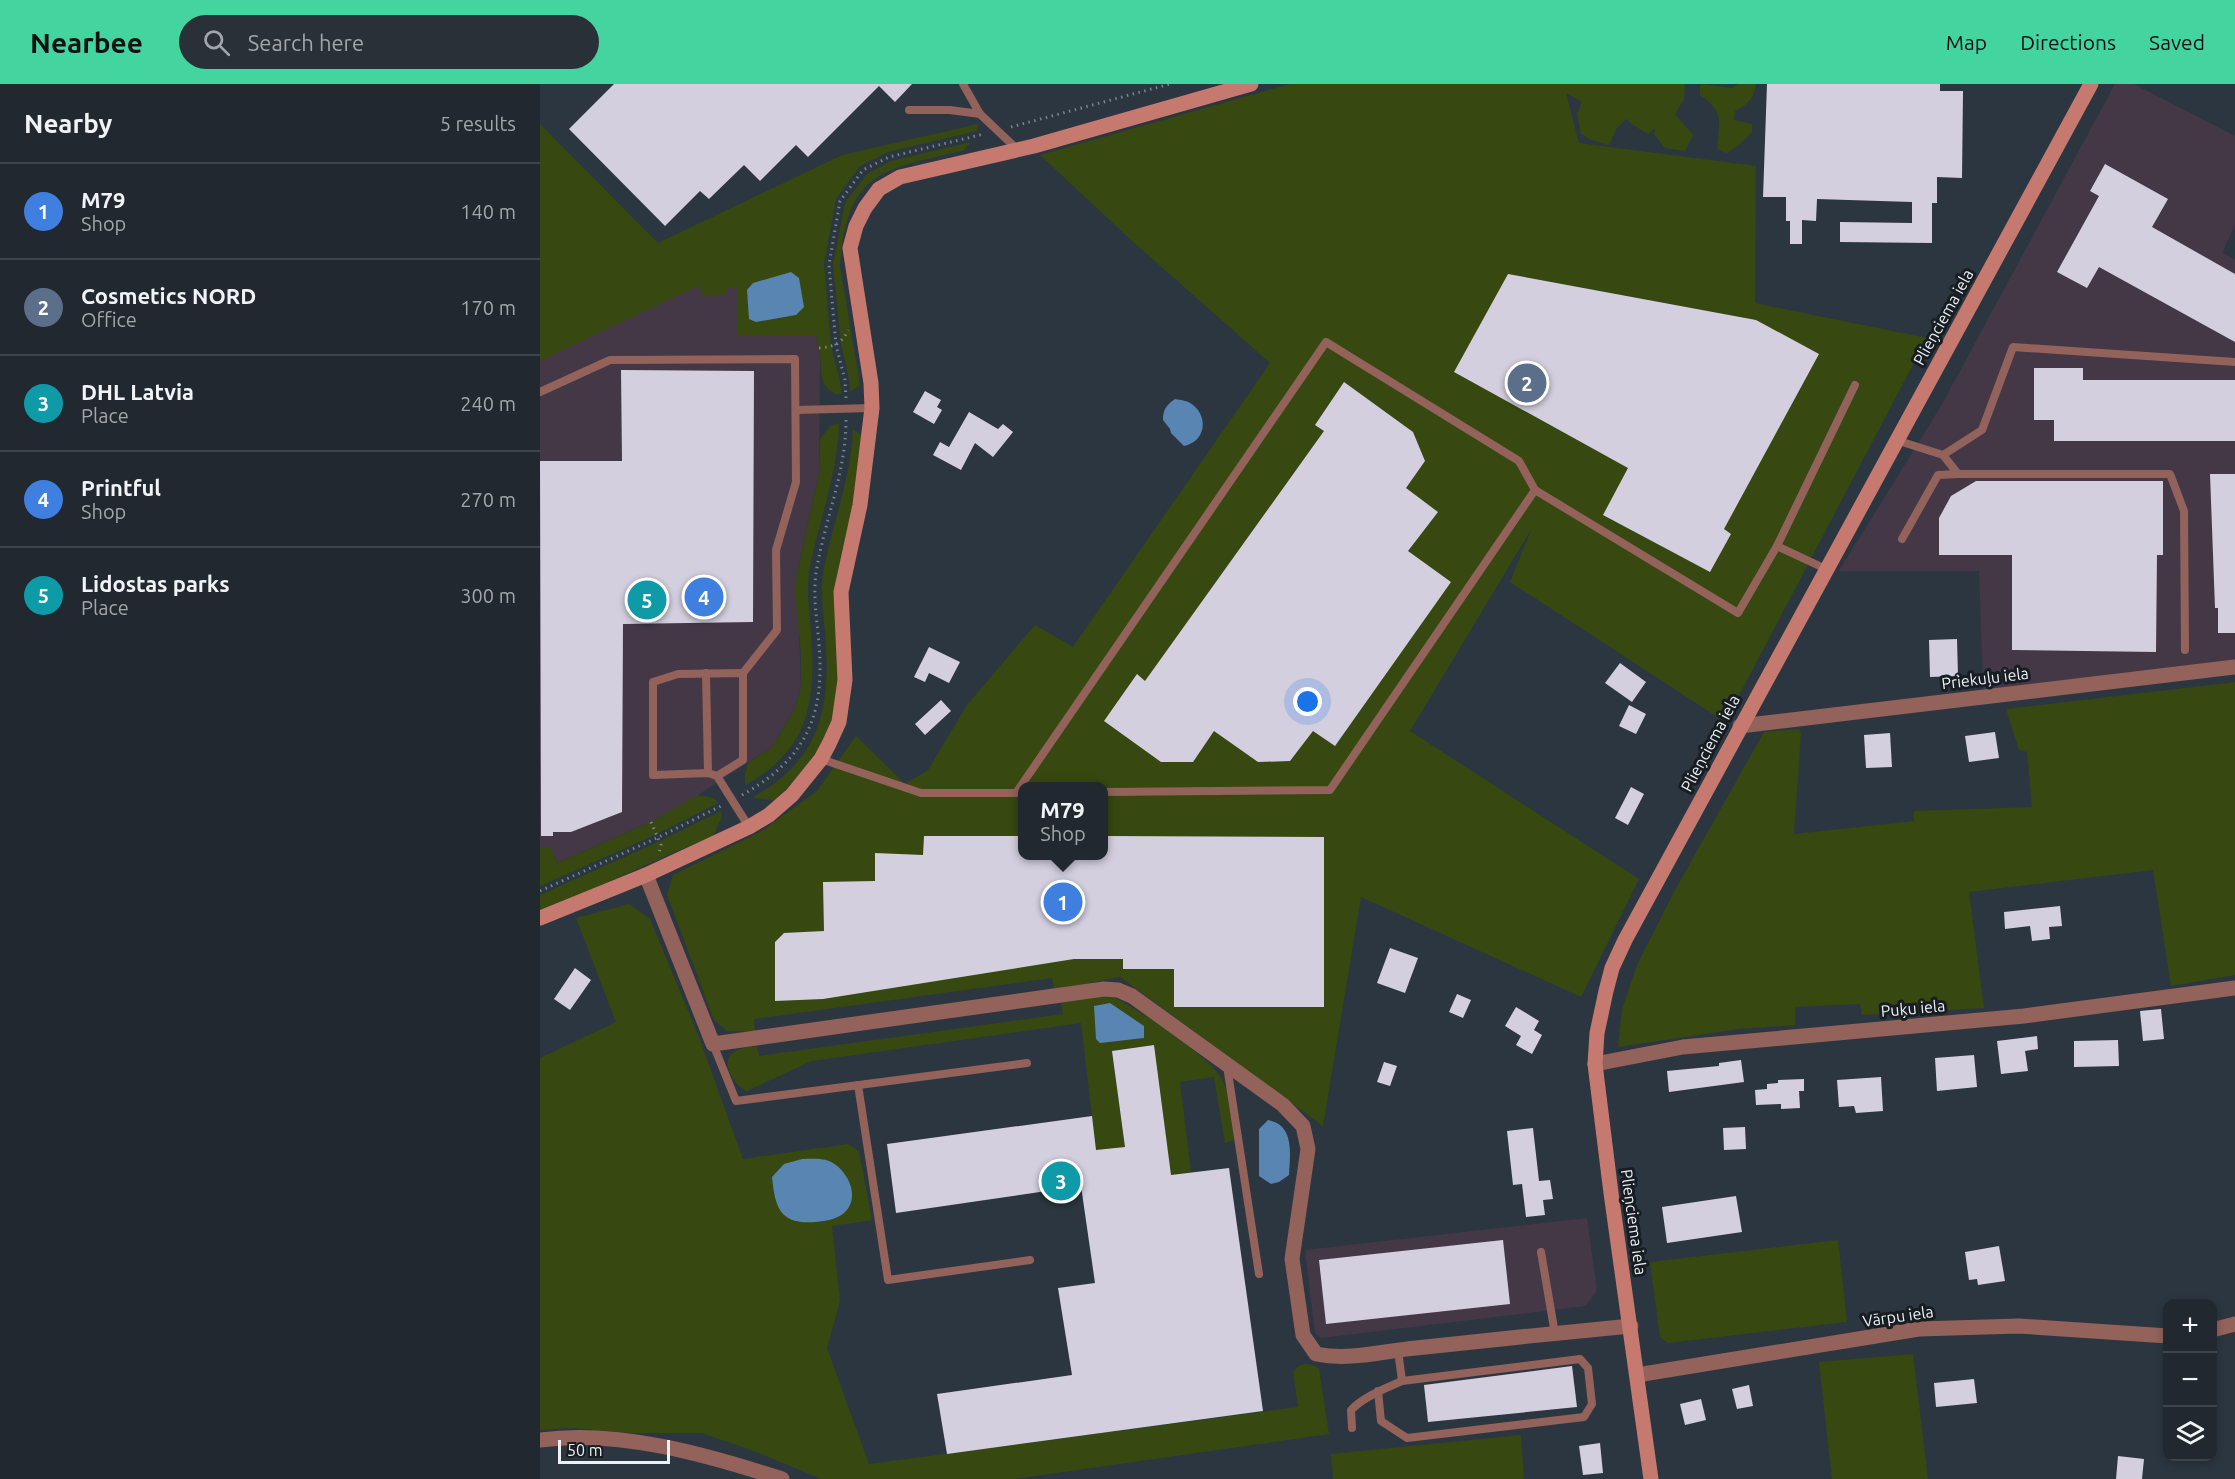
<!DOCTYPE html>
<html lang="en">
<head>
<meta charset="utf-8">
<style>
	:root { --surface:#212830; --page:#293038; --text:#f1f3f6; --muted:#a2a6ab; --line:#3e444c; --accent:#43d4a0 }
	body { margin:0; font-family:Ubuntu,sans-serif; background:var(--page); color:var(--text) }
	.controls { position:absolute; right:18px; bottom:18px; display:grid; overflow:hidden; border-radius:12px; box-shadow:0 3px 9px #0003 }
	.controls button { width:54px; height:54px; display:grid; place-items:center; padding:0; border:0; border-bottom:2px solid var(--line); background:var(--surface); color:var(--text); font:30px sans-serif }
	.scale { position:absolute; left:18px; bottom:15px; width:112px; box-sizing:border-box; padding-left:6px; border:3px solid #ebf1f7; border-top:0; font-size:16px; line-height:21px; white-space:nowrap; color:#ebf1f7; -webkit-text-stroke:4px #181d22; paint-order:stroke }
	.you { position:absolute; left:768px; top:618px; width:21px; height:21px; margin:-15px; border:4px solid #fff; border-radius:50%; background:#1a73e8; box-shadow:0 0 0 9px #1a73e833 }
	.badge { display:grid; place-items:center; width:39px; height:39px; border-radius:50%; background:var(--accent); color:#fff; font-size:20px; font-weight:700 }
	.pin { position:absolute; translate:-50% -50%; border:3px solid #fff; box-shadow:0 2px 6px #0006 }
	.popup { position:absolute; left:478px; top:698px; width:90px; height:78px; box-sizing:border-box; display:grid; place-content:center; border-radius:12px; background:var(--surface); filter:drop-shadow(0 2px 4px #0005); font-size:20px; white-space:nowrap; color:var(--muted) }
	.popup b { font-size:22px; color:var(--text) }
	.popup::after { content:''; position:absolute; left:50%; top:100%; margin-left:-12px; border:12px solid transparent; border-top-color:var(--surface) }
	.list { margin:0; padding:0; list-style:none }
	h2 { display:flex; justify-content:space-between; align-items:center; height:78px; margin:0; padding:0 24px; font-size:26px }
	h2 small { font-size:20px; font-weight:400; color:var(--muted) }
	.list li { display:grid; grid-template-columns:39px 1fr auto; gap:18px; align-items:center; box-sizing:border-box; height:96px; padding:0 24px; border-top:2px solid var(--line) }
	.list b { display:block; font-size:22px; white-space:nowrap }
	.list p { margin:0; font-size:20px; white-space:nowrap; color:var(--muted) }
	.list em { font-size:20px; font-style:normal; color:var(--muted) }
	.icon { flex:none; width:33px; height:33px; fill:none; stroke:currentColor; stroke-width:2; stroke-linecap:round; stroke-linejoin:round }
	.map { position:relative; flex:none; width:1695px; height:1395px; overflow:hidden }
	header { display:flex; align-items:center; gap:36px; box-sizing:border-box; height:84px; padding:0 30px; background:var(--accent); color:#111 }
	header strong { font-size:28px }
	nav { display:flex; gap:33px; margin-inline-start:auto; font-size:21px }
	.search { width:420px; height:54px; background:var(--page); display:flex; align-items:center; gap:15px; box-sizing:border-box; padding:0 21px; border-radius:33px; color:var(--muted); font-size:22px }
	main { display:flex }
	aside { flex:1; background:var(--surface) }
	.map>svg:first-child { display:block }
	.commercial { fill:#443847 }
	.green { fill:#374811; fill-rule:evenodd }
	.water { fill:#5885b1 }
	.building { fill:#d3cfdf }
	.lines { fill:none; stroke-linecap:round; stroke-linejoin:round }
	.path { stroke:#7b848c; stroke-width:3; stroke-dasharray:1.5 4.5; stroke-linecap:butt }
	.lane { stroke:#92625b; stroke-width:8 }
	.street { stroke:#92625b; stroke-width:15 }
	.secondary { stroke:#c6796f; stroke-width:15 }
	.labels { text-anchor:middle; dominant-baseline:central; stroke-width:6; stroke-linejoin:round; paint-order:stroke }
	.street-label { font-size:16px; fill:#ebf1f7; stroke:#181d22 }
</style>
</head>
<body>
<header>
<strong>Nearbee</strong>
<div class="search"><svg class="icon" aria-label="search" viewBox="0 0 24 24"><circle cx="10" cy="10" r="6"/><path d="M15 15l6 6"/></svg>Search here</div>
<nav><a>Map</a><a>Directions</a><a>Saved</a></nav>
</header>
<main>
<aside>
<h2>Nearby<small>5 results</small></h2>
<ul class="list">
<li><span class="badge" style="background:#3f7fe0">1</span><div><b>M79</b><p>Shop</p></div><em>140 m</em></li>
<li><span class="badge" style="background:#5c6f8a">2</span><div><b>Cosmetics NORD</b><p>Office</p></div><em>170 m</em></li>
<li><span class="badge" style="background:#0f9aa8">3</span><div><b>DHL Latvia</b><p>Place</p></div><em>240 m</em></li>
<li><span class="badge" style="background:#3f7fe0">4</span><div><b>Printful</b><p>Shop</p></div><em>270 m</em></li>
<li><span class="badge" style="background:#0f9aa8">5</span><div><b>Lidostas parks</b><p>Place</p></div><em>300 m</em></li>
</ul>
</aside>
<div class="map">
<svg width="1695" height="1395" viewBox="0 0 1695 1395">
	<rect width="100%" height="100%" fill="#2c3640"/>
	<!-- commercial -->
	<g class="commercial">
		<path d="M1575,0h19l101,52v89l-13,28 13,6v404l-249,30 -3,-6 -4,-116h-140l102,-165z"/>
		<path d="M245,158l31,93 4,20 -1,118 -22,101 4,114 -7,22 -22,37 -82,53 -39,22 -94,41 -3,-8 -14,4v-506z"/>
		<path d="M1047,1134l10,73 -12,15 -264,32 -6,-5 -10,-83z"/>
	</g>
	<!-- green -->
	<g class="green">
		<path d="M750,0h395l-1,15 -9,15 18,21 -8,16 -20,-3 -11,-14 1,-6 -7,6 -15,-9 -7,-6 -9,9 -8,17 -18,-5 -10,-6 -4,-20 5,-12 -16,-9 13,50 177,23 -1,137 172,35 -202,384 -215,-140 22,-54 -122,203 229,148 -58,118 -220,-100 -38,229 -203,-149 -66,13 -2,-12 -298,41 1,12h-28l-13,-11 -47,-125 6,-20 89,-44 55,-40 39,-55 49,48 23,-14 39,-65 68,-80 38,22 197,-284 -139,-123 -91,-85zM482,702h82v70h-82z"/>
		<path d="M1162,0l31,4 5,-4h18c-2,15 -8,20 -21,27l-1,9 18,4v8l-13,13 -12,8 -10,-4c2,-27 8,-37 -17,-54v-9z"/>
		<path d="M0,40l118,119 184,-88 136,-31 -1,7 -89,21 -28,14 -24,33 -12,65 7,82 9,35 1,13h-5c-18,-9 -14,-22 -16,-39 -1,-6 -3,-13 -4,-20h-79v-47h-10l-1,7h-23l-5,-9 -158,75z"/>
		<path d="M431,58l-8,9c-81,18 -116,20 -123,115l20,119 -10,7 -1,-13 -8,-35 -8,-79 12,-62 22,-29 24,-13z"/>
		<path d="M299,339c-1,49 -19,95 -29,143 -5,27 1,54 2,81 3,63 -8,106 -67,138v-10l3,-12 24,-16 22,-37 7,-22v-33l-6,-63 2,-18 22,-101 1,-34 10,-13z"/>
		<path d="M313,345l8,6c0,12 1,25 -1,37 -4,34 -17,68 -23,102 -4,26 -1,51 0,77 5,73 -13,98 -61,149l-22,-2 -1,-1c63,-35 77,-82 73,-151 -1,-26 -7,-52 -2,-78 9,-46 27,-91 29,-139z"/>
		<path d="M1695,598v293l-64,11 -18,-116 -184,22 15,116 -122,7 -2,-11 -65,3v18l-56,4 -121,18 4,-38 15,-44 38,-75 89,-158 35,-3 2,4 -7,101 120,-13v-10l118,-4 -5,-55 -8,-2 -13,-41z"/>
		<path d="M157,711l17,3 4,5 -61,31 -117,52v-38h11l6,15 94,-41z"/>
		<path d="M181,727l1,6 -9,19c-59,24 -115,52 -173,76v-17l120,-54z"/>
		<path d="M89,820l21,15 49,118 44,122 105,-15 11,7 13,69 -40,6 8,75 -13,47 42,116 429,-57 -5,-35c7,-10 17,-10 26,-3l10,65 -314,45h-194l-62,-26 -57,-20h-70l-60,-5 -32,2v-372l76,-36 -40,-104z"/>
		<path d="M570,911c27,14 101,61 113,86 9,17 9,40 11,59l-9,3 -11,-66 -34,5 11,90 -20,3 -18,-130 -41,6 13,96 -29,3 -15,-127 -269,38 -65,30c-10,-3 -25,-24 -17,-35 6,-8 18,-9 27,-10l2,10 304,-42 -2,-11z"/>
		<path d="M1298,1156l9,82 -179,21 -8,-6 -10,-75z"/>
		<path d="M1373,1270l15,125h-96l-13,-117z"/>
		<path d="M981,1351l3,44h-191l-2,-25z"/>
	</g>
	<!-- water -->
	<g class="water">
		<path d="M251,188l8,6 5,29 -8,8 -40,7 -7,-3 -2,-29 6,-7z"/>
		<path d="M635,315c6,1 14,2 18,6 16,13 12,37 -9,41l-13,-13 -1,-4 -7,-9c0,-10 3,-15 12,-21z"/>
		<path d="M570,919l34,23v12l-44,5 -4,-4 -2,-33z"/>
		<path d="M728,1036c27,5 22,34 21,55l-10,7 -8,2 -12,-8v-47z"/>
		<path d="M262,1075c9,0 19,-1 27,2 17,7 32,34 17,50 -7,8 -20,10 -30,11 -35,3 -41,-13 -44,-45l12,-13z"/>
	</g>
	<!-- building -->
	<g class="building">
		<path d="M74,0h298l-17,18 -16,-16 -71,71 -12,-12 -36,36 -16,-16 -35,34 -9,-8 -35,35 -96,-97z"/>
		<path d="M1227,0h173v7h23l-1,87 -25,-1v26h-5v40l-92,-1v-20l72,1v-21l-95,-3 -1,22 -14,-1v24h-12v-23h-4v-24h-23z"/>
		<path d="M1565,80l63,35 -16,28 83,47v68l-136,-75 -12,21 -30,-16 42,-76 -9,-5z"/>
		<path d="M968,190l248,46 63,34 -95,175 7,5 -21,38 -107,-57 25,-47 -174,-96z"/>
		<path d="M1494,284h49v12h152v61h-181v-21h-20z"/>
		<path d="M81,286l133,1 -1,251 -130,2 -1,188 -51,20h-18v4h-12l-1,-375h82z"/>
		<path d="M804,298l69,50 12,29 -19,27 32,24 -30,39 43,31 -116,164 -22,-15 -23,30 -32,1 -44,-31 -21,31h-32l-57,-41 33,-47 8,7 179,-250 -9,-6z"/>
		<path d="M385,307l16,9 -4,7 5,3 -8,14 -21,-12z"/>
		<path d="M429,328l29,17 5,-5 10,8 -20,25 -18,-14 -14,27 -28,-15 7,-13 9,5z"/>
		<path d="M1670,390h25v159h-17v-25h-3z"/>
		<path d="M1436,397h187v74h-6l-1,97 -144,-2v-95h-73v-37l12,-22z"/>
		<path d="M1417,555l1,37 -28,1 -1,-37z"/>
		<path d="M389,563l31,15 -11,21 -20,-10 -4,9 -11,-5z"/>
		<path d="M1080,579l26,19 -14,20 -27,-19z"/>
		<path d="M401,616l10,11 -26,24 -10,-11z"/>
		<path d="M1089,621l17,9 -10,20 -17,-8z"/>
		<path d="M1455,648l4,26 -30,4 -4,-26z"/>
		<path d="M1350,649l2,34 -26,1 -2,-33z"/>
		<path d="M1091,703l13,7 -16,31 -13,-7z"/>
		<path d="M384,752h99v19h81v-19l220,1v170h-150v-38h-51v-10h-49l-251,40 -48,2v-59l9,-9 40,-2 -1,-49 52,-1v-28l48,2z"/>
		<path d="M1520,822l2,20 -13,1 1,12 -18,2 -2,-15 -25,3 -1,-17z"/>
		<path d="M850,864l28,10 -13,35 -28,-10z"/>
		<path d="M35,884l16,12 -21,30 -16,-11z"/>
		<path d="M917,910l14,6 -8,18 -14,-6z"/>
		<path d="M976,923l23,14 -5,9 8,5 -10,19 -16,-9 5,-9 -16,-10z"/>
		<path d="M1621,925l3,30 -21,2 -3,-30z"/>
		<path d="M1497,952l1,13 -13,2 3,20 -27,3 -4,-33z"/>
		<path d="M1578,956l1,26 -45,1v-26z"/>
		<path d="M614,961l17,130 58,-7 34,243 -316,43 -10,-60 135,-19 -14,-87 37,-5 -14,-97 -185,27 -9,-69 205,-28 4,34 29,-3 -13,-96z"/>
		<path d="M1434,971l3,32 -40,4 -2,-33z"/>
		<path d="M1201,976l3,22 -75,10 -2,-21 52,-5v-3z"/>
		<path d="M844,978l13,4 -7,20 -13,-4z"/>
		<path d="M1341,993l2,34 -27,2 -2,-7 -15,1 -2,-27z"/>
		<path d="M1264,995v12h-5l1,17 -19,1v-5l-25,1 -1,-15 12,-1v-5l11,-1v-3z"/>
		<path d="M1205,1043l1,22 -22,1 -1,-22z"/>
		<path d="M993,1044l6,53 11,-1 3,19 -10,1 2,15 -19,2 -4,-33 -9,1 -6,-54z"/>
		<path d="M1196,1112l6,36 -75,11 -5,-36z"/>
		<path d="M963,1156l7,64 -184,20 -7,-64z"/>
		<path d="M1459,1162l6,35 -27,4 -1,-6 -8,1 -4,-28z"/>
		<path d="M1032,1282l5,41 -149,15 -4,-37z"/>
		<path d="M1434,1295l3,24 -41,4 -2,-24z"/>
		<path d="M1209,1301l4,21 -16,3 -5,-20z"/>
		<path d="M1161,1315l5,21 -21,5 -5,-21z"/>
		<path d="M1060,1359l3,30 -20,2 -4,-29z"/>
		<path d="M1578,1372l26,3 -2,20h-26z"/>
	</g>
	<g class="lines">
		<!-- path -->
		<g class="path">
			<path d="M471,43l159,-43"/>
			<path d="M279,264c14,-1 23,-4 29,-18"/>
			<path d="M306,314l-1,-18 -9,-35 -7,-80 11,-64 23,-31 26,-13 95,-23"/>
			<path d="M202,711c64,-36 83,-79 77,-151 -2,-25 -7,-51 -2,-77 9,-50 29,-96 29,-147"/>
			<path d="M111,738l10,23 -2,8"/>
			<path d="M0,807l119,-54 64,-32"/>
		</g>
		<!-- lane -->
		<g class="lane">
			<path d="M423,0l17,30 37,35"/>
			<path d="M369,26h41l30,4"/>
			<path d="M0,308l70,-32 185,-1 1,123 -20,68 1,80 -34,43"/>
			<path d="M256,326l76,-2"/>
			<path d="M1356,356l47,15 39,-25 31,-83 222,15"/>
			<path d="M1418,390h212l14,37 1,139"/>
			<path d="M1362,455l36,-64 20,-1 -15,-19"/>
			<path d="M1237,462l49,23"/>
			<path d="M166,589l2,100"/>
			<path d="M281,675l100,34h95"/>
			<path d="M177,692l-9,-3 -55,2v-93l25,-8 65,-1v87l-26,16 32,51"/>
			<path d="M564,708l226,-2 205,-300"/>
			<path d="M482,709h-6l310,-451 193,119 16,29 203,123 39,-67 78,-161"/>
			<path d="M173,960l23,57 291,-38"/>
			<path d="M687,982l32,208"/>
			<path d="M318,1001l30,195 142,-20"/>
			<path d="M1001,1168l14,82"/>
			<path d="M838,1307l3,30 26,17 177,-21 8,-13 -4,-36 -8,-9 -178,22"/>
			<path d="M812,1344l-1,-18c14,-14 33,-21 51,-29l-4,-31"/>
		</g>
		<!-- street -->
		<g class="street">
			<path d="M1200,642l495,-59"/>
			<path d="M106,791l67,169 391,-55 14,1 14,6 151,109 20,21 5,23 -16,110 11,76 13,19c34,7 67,-3 100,-6 72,-8 143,-15 215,-22"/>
			<path d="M1055,980l88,-17 341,-31 211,-28"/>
			<path d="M1672,1246l23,-6"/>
			<path d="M1097,1291l282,-46 100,-3 149,10"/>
			<path d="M0,1356c78,-11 168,15 242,39"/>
		</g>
		<!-- secondary -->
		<g class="secondary">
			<path d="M0,834l106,-43 103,-48 20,-12 23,-20 29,-36 8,-15 10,-22 6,-42 -4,-88 19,-87 12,-97 -1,-25 -21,-135 6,-22 9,-18 14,-19 21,-12 134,-31 217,-62"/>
			<path d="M1111,1395l-40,-286 -16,-129 2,-31 9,-42 6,-23 13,-28 466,-856"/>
		</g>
	</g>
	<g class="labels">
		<!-- street labels -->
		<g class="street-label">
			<text transform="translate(1403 233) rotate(-61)">Plieņciema iela</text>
			<text transform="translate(1445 594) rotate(-7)">Priekuļu iela</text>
			<text transform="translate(1170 659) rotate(-62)">Plieņciema iela</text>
			<text transform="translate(1373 924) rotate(-5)">Puķu iela</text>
			<text transform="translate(1094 1138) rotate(82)">Plieņciema iela</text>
			<text transform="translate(1358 1232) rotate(-8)">Vārpu iela</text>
		</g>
	</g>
</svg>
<div class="controls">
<button>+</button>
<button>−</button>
<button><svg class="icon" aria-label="layers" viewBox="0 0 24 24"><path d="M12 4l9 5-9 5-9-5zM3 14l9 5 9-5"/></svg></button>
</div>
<div class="scale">50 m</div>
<div class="you"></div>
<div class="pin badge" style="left:523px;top:818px;background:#3f7fe0">1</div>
<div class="popup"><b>M79</b>Shop</div>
<div class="pin badge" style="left:987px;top:299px;background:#5c6f8a">2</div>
<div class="pin badge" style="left:521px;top:1097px;background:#0f9aa8">3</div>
<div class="pin badge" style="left:164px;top:513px;background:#3f7fe0">4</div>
<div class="pin badge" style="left:107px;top:516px;background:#0f9aa8">5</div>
</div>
</main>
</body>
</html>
